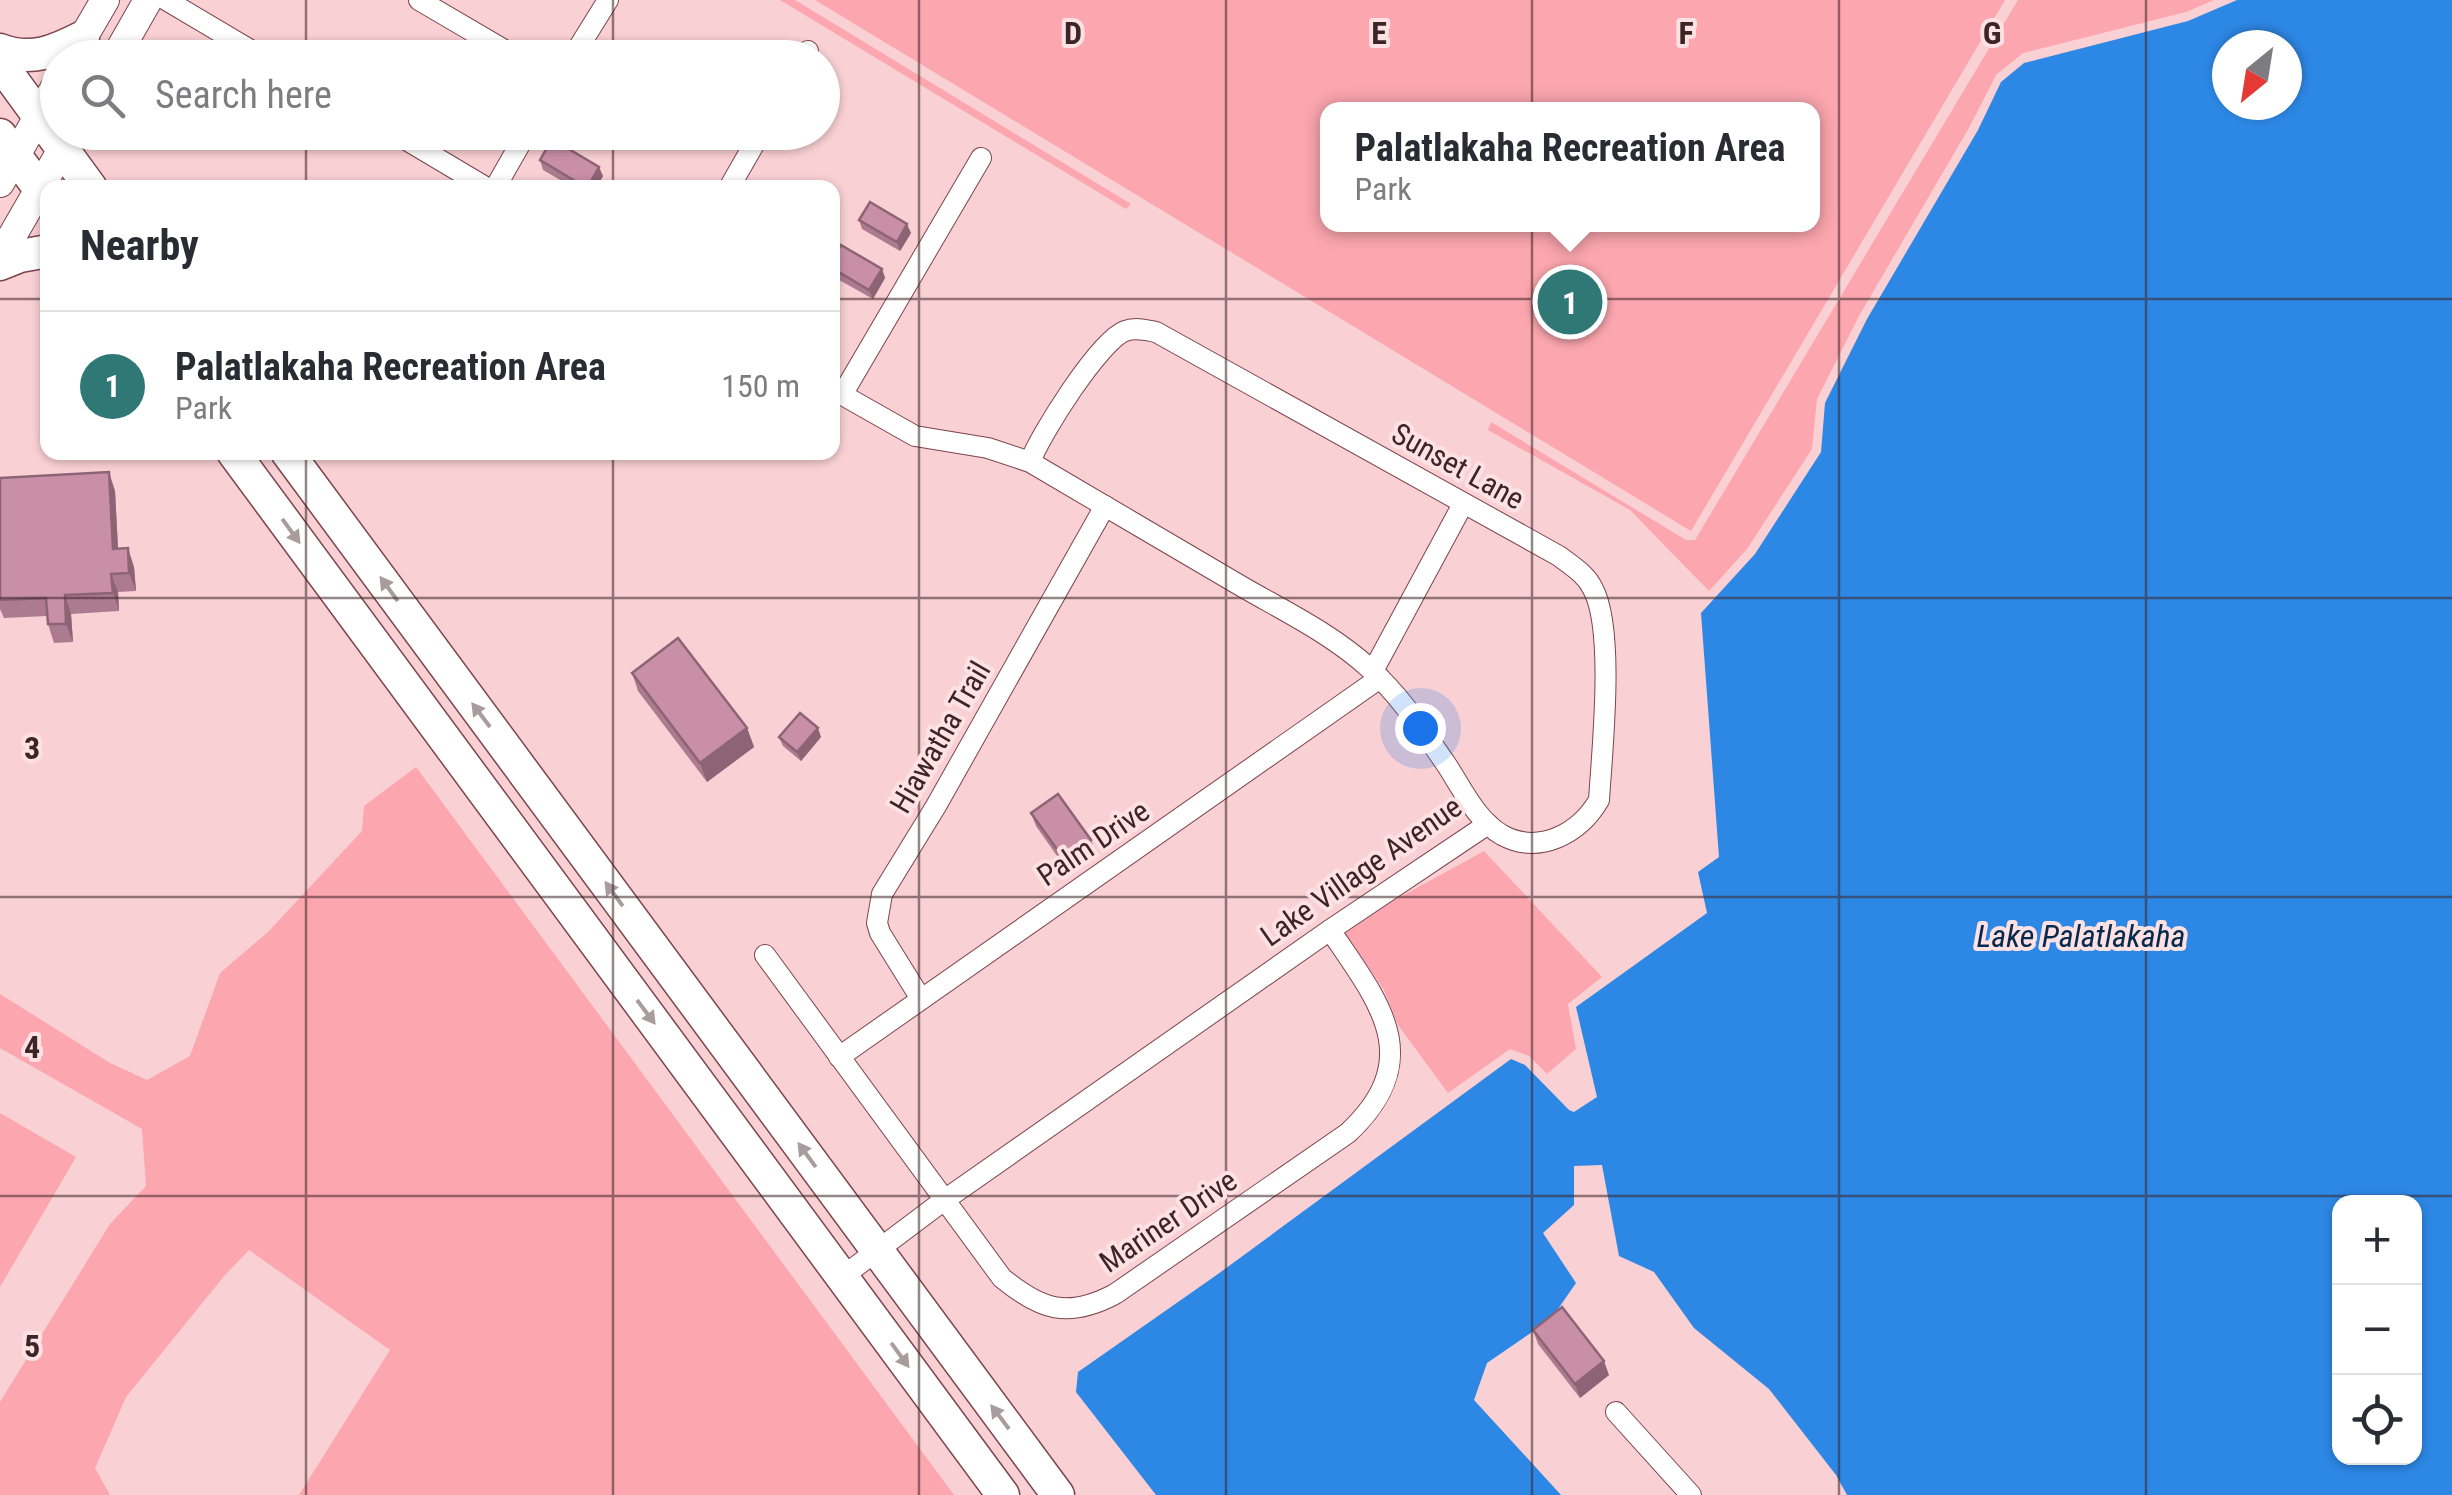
<!DOCTYPE html>
<html lang="en">
<head>
<meta charset="utf-8">
<style>
	:root { --surface:#fff; --page:#f7f7f7; --text:#2b2b33; --muted:#7c7c81; --line:#e1e1e2; --accent:#2f7876 }
	body { margin:0; font-family:"Roboto Condensed",sans-serif; background:var(--page); color:var(--text) }
	.controls { position:absolute; right:30px; bottom:30px; display:grid; overflow:hidden; border-radius:20px; box-shadow:0 2px 8px #0004 }
	.controls button { width:90px; height:90px; display:grid; place-items:center; padding:0; border:0; border-bottom:2px solid var(--line); background:var(--surface); color:var(--text); font:50px sans-serif }
	.compass { position:absolute; left:2212px; top:30px; width:90px; height:90px; border-radius:50%; background:var(--surface); box-shadow:0 2px 8px #0004; rotate:210deg }
	.you { position:absolute; left:1420px; top:728px; width:35px; height:35px; margin:-25px; border:8px solid #fff; border-radius:50%; background:#1a73e8; box-shadow:0 0 0 15px #1a73e833 }
	.badge { display:grid; place-items:center; width:65px; height:65px; border-radius:50%; background:var(--accent); color:#fff; font-size:32px; font-weight:700 }
	.pin { position:absolute; translate:-50% -50%; border:5px solid #fff; box-shadow:0 2px 10px #0006 }
	.popup { position:absolute; left:1320px; top:102px; width:500px; height:130px; box-sizing:border-box; display:grid; place-content:center; border-radius:20px; background:var(--surface); filter:drop-shadow(0 2px 8px #0005); font-size:32px; white-space:nowrap; color:var(--muted) }
	.popup b { font-size:38px; color:var(--text) }
	.popup::after { content:''; position:absolute; left:50%; top:100%; margin-left:-20px; border:20px solid transparent; border-top-color:var(--surface) }
	.list { margin:0; padding:0; list-style:none }
	h2 { display:flex; justify-content:space-between; align-items:center; height:130px; margin:0; padding:0 40px; font-size:42px }
	h2 small { font-size:32px; font-weight:400; color:var(--muted) }
	.list li { display:grid; grid-template-columns:65px 1fr auto; gap:30px; align-items:center; box-sizing:border-box; height:150px; padding:0 40px; border-top:2px solid var(--line) }
	.list b { display:block; font-size:38px; white-space:nowrap }
	.list p { margin:0; font-size:32px; white-space:nowrap; color:var(--muted) }
	.list em { font-size:32px; font-style:normal; color:var(--muted) }
	.icon { flex:none; width:55px; height:55px; fill:none; stroke:currentColor; stroke-width:2; stroke-linecap:round; stroke-linejoin:round }
	.map { position:relative; flex:none; width:2452px; height:1495px; overflow:hidden }
	.search { position:absolute; background:var(--surface); box-shadow:0 2px 8px #0004; left:40px; top:40px; width:800px; height:110px; display:flex; align-items:center; gap:25px; box-sizing:border-box; padding:0 35px; border-radius:55px; color:var(--muted); font-size:38px }
	.panel { position:absolute; background:var(--surface); box-shadow:0 2px 8px #0004; left:40px; top:180px; width:800px; height:280px; border-radius:20px }
	.map>svg:first-child { display:block }
	.green { fill:#fca6af; fill-rule:evenodd }
	.water { fill:#2d87e4; fill-rule:evenodd }
	.lines { fill:none; stroke-linecap:round; stroke-linejoin:round }
	.minor-casing { stroke:#7c444b; stroke-width:22 }
	.secondary-casing { stroke:#7c444b; stroke-width:30 }
	.trunk-casing { stroke:#7c444b; stroke-width:35 }
	.minor { stroke:#fff; stroke-width:20 }
	.secondary { stroke:#fff; stroke-width:28 }
	.trunk { stroke:#fff; stroke-width:32 }
	.wall { fill:#ad7b90 }
	.shaded-wall { fill:#8d6475 }
	.building { fill:#c98fa7; stroke:#8d6475; stroke-width:2.5 }
	.oneway { fill:#a89c9e }
	.grid { fill:none; stroke:#3d2427; stroke-width:2.5; stroke-opacity:0.55 }
	.labels { text-anchor:middle; dominant-baseline:central; stroke-width:8; stroke-linejoin:round; paint-order:stroke }
	.street-label { font-size:30px; fill:#3d2427; stroke:#fde1e3 }
	.water-label { font-size:32px; font-style:italic; fill:#062a4e; stroke:#fde1e3 }
	.grid-label { font-size:32px; text-anchor:middle; font-weight:bold; fill:#3d2427; stroke:#fde1e3; stroke-width:8; stroke-linejoin:round; paint-order:stroke }
</style>
</head>
<body>
<div class="map">
<svg width="2452" height="1495" viewBox="0 0 2452 1495">
	<rect width="100%" height="100%" fill="#f9d0d3"/>
	<!-- green -->
	<g class="green">
		<path d="M780,0h15l336,204 -5,5z"/>
		<path d="M815,0h1190l-314,531zM1328,110h484v114h-484z"/>
		<path d="M2018,0h196l-28,12 -163,41 -27,22 -26,51 -111,190 -42,83 -5,50 -65,100 -38,42 -79,-81 -142,-80 3,-8 195,118h9z"/>
		<path d="M416,767l538,728h-655l91,-145 -141,-100 -24,25 -99,122 -31,71 15,27h-110v-93l110,-178 36,-38 -4,-57 -142,-81v-54l110,69 37,17 43,-24 30,-83 48,-41 94,-101 2,-25z"/>
		<path d="M1484,851l118,126 -34,27 8,45 -29,25 -18,-18 -19,-7 -62,44 -50,-68 -14,-35 -39,-57 48,-32z"/>
		<path d="M0,1113l76,44 -76,130z"/>
	</g>
	<!-- water -->
	<path class="water" d="M2237,0h215v1495h-605l-11,-20 -67,-86 -75,-61 -40,-56 -35,-16 -17,-91 -28,1v39l-31,28 33,50 -25,36 -64,44 -13,37 87,95h-405l-80,-103 2,-20 140,-98 293,-215 14,6 44,45 5,2 23,-15 -21,-90 131,-94 -9,-41 21,-15 -18,-244 54,-59 66,-102 4,-49 42,-84 111,-189 23,-48 23,-19 164,-42zM2227,45h60v60h-60zM2340,1202h74v256h-74z"/>
	<g class="lines">
		<!-- minor casing -->
		<g class="minor-casing">
			<g id="minor">
				<path d="M166,0l98,58"/>
				<path d="M419,0l99,58"/>
				<path d="M572,58l36,-58"/>
				<path d="M804,58l4,-7"/>
				<path d="M393,132l94,56"/>
				<path d="M495,188l32,-56"/>
				<path d="M729,188l32,-56"/>
				<path d="M832,389l83,47 73,12 42,14c70,41 141,83 211,124 43,25 91,48 128,82 31,27 54,63 77,96 16,24 30,56 56,71 37,20 77,-1 97,-35 3,-49 16,-170 -6,-211 -7,-15 -21,-23 -34,-33l-403,-224c-10,-2 -21,-5 -31,-1 -26,10 -85,104 -95,131"/>
				<path d="M842,395l139,-237"/>
				<path d="M1373,671l90,-167"/>
				<path d="M765,955l237,323c39,32 66,41 113,16l233,-161c80,-75 30,-132 -18,-203"/>
				<path d="M921,999l-41,-66 -3,-10 5,-29 54,-88 169,-300"/>
				<path d="M839,1057l541,-379"/>
				<path d="M842,1277l101,-76 387,-271 158,-106"/>
				<path d="M1616,1412l75,83"/>
			</g>
		</g>
		<!-- secondary casing -->
		<g class="secondary-casing">
			<g id="secondary">
				<path d="M73,55l32,-55"/>
				<path d="M115,58l33,-58"/>
				<path d="M0,183l58,-101"/>
				<path d="M0,257l72,-125"/>
			</g>
		</g>
		<!-- trunk casing -->
		<g class="trunk-casing">
			<g id="trunk">
				<path d="M0,50c31,12 56,1 83,-13"/>
				<path d="M0,63l91,125"/>
				<path d="M0,135l48,65"/>
				<path d="M0,264l20,-8 28,-5"/>
				<path d="M233,452l770,1043"/>
				<path d="M287,452l771,1043"/>
			</g>
		</g>
		<!-- minor -->
		<use href="#minor" class="minor"/>
		<!-- secondary -->
		<use href="#secondary" class="secondary"/>
		<!-- trunk -->
		<use href="#trunk" class="trunk"/>
	</g>
	<!-- wall -->
	<g class="wall">
		<path d="M540,160l63,16 -7,12h-22l-31,-18z"/>
		<path d="M859,220l52,13 -11,18 -38,-22z"/>
		<path d="M832,259l50,10 3,9 -12,21 -41,-23z"/>
		<path d="M0,478l115,13 3,58 16,18 2,24 -18,1 1,19 -48,3 2,28 -19,1 -6,-19 -1,-8 -43,2 -4,-9z"/>
		<path d="M632,673l115,55 7,19 -47,35 -69,-91z"/>
		<path d="M779,737h42l-20,24 -18,-15z"/>
		<path d="M1031,813l60,27 5,14 -27,19 -33,-47z"/>
		<path d="M1533,1330l76,45 -29,23 -42,-54z"/>
	</g>
	<!-- shaded-wall -->
	<g class="shaded-wall">
		<path d="M599,167l4,9 -7,12h-9z"/>
		<path d="M907,224l4,9 -11,18 -3,-9z"/>
		<path d="M882,269l3,9 -12,21 -4,-9z"/>
		<path d="M109,472l6,19 4,77 -6,-19z"/>
		<path d="M128,548l6,19 2,24 -7,-18z"/>
		<path d="M111,574l7,18 1,19 -6,-18z"/>
		<path d="M65,595l6,19 2,28 -7,-18z"/>
		<path d="M747,728l7,19 -47,35 -7,-19z"/>
		<path d="M818,728l3,9 -20,24 -4,-9z"/>
		<path d="M1091,840l5,14 -27,19 -5,-14z"/>
		<path d="M1604,1361l5,14 -29,23 -5,-14z"/>
	</g>
	<!-- building -->
	<g class="building">
		<path d="M552,139l47,28 -12,21 -47,-28z"/>
		<path d="M870,202l37,22 -10,18 -38,-22z"/>
		<path d="M841,245l41,24 -13,21 -37,-22v-9z"/>
		<path d="M109,472l4,77 15,-1 1,25 -18,1 2,19 -48,2 1,29h-18l-2,-26 -46,2v-122z"/>
		<path d="M678,638l69,90 -47,35 -68,-90z"/>
		<path d="M800,713l18,15 -21,24 -18,-15z"/>
		<path d="M1058,794l33,46 -27,19 -33,-46z"/>
		<path d="M1562,1307l42,54 -29,23 -42,-54z"/>
	</g>
	<!-- one-way arrows -->
	<defs><path id="oneway-solid" d="M-6-.8H1V-3.2L6.5 0L1 3.2V.8H-6Z" transform="scale(2.5)"/></defs>
	<g class="oneway">
		<use href="#oneway-solid" transform="translate(291 531) rotate(54)"/>
		<use href="#oneway-solid" transform="translate(389 589) rotate(-126)"/>
		<use href="#oneway-solid" transform="translate(481 715) rotate(-127)"/>
		<use href="#oneway-solid" transform="translate(614 894) rotate(-126)"/>
		<use href="#oneway-solid" transform="translate(646 1012) rotate(53)"/>
		<use href="#oneway-solid" transform="translate(807 1155) rotate(-126)"/>
		<use href="#oneway-solid" transform="translate(900 1355) rotate(54)"/>
		<use href="#oneway-solid" transform="translate(1000 1417) rotate(-127)"/>
	</g>
	<!-- grid -->
	<path class="grid" d="M306,0v58M613,0v58M919,0v1495M1226,0v1495M1532,0v1495M1839,0v1495M2146,0v1495M306,132v56M613,132v56M0,299h48M832,299h1620M306,452v1043M613,452v1043M0,598h2452M0,897h2452M0,1196h2452"/>
	<g class="labels">
		<!-- street labels -->
		<g class="street-label">
			<text transform="translate(1458 466) rotate(29)">Sunset Lane</text>
			<text transform="translate(940 737) rotate(-60)">Hiawatha Trail</text>
			<text transform="translate(1093 843) rotate(-34)">Palm Drive</text>
			<text transform="translate(1361 871) rotate(-35)">Lake Village Avenue</text>
			<text transform="translate(1168 1221) rotate(-34)">Mariner Drive</text>
		</g>
		<!-- water labels -->
		<g class="water-label">
			<text x="2081" y="936">Lake Palatlakaha</text>
		</g>
	</g>
	<g class="grid-label">
		<text x="1073" y="44">D</text>
		<text x="1379" y="44">E</text>
		<text x="1686" y="44">F</text>
		<text x="1992" y="44">G</text>
		<text x="32" y="759">3</text>
		<text x="32" y="1058">4</text>
		<text x="32" y="1357">5</text>
	</g>
</svg>
<div class="controls">
<button>+</button>
<button>−</button>
<button><svg class="icon" aria-label="locate" viewBox="0 0 24 24"><circle cx="12" cy="12" r="6"/><path d="M12 2v4M12 18v4M2 12h4M18 12h4"/></svg></button>
</div>
<svg class="compass" viewBox="-18 -18 36 36"><path d="M0-13l5 13h-10z" fill="#e53935"/><path d="M0 13l5-13h-10z" fill="#7c7c81"/></svg>
<div class="you"></div>
<div class="pin badge" style="left:1570px;top:302px">1</div>
<div class="popup"><b>Palatlakaha Recreation Area</b>Park</div>
<div class="search"><svg class="icon" aria-label="search" viewBox="0 0 24 24"><circle cx="10" cy="10" r="6"/><path d="M15 15l6 6"/></svg>Search here</div>
<section class="panel">
<h2>Nearby<small></small></h2>
<ul class="list">
<li><span class="badge">1</span><div><b>Palatlakaha Recreation Area</b><p>Park</p></div><em>150 m</em></li>
</ul>
</section>
</div>
</body>
</html>
